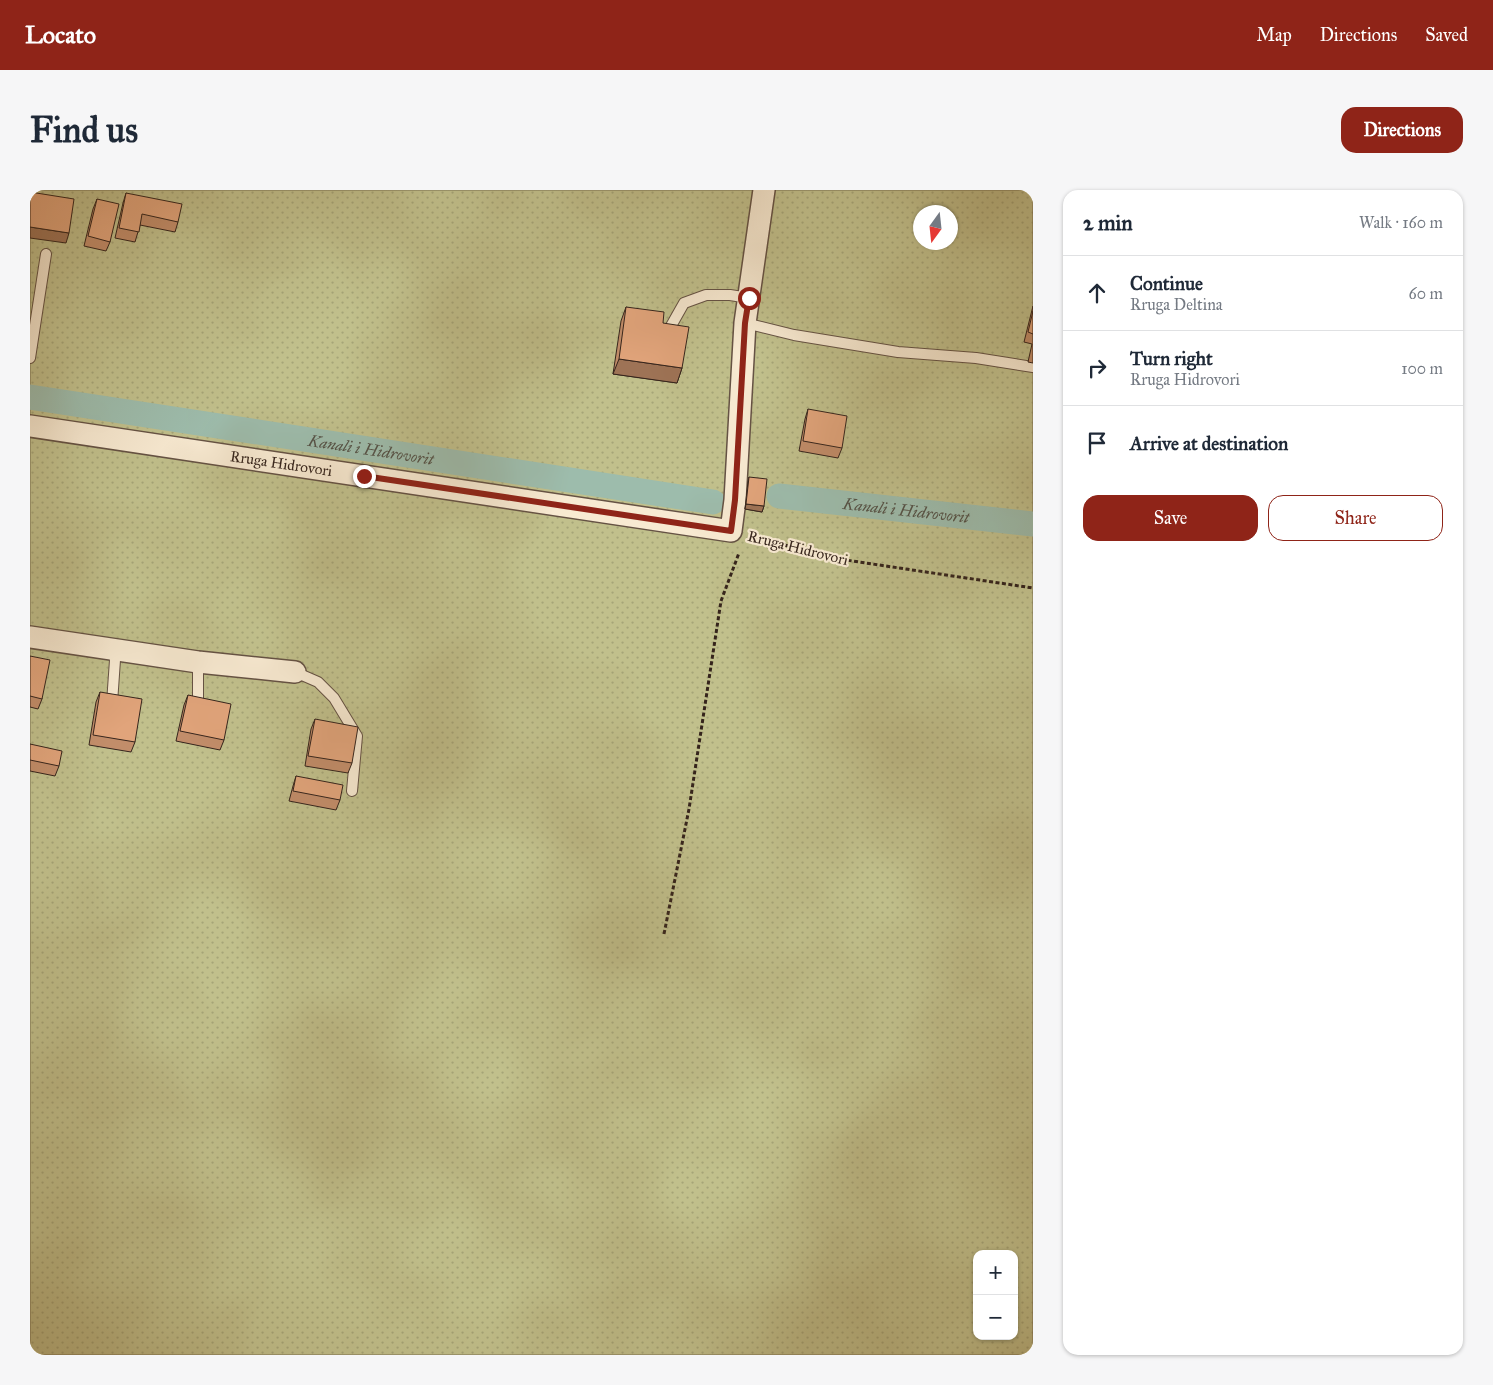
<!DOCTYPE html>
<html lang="en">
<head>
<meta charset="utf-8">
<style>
	:root { --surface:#fff; --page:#f6f6f7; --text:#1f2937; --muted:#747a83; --line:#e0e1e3; --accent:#8f2418 }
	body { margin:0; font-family:"IM FELL Great Primer",serif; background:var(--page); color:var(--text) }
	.controls { position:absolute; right:15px; bottom:15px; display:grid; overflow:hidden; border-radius:10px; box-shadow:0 1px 4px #0004 }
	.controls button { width:45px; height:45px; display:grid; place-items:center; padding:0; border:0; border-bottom:1px solid var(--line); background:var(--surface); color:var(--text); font:25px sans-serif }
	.compass { position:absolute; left:883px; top:15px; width:45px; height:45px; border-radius:50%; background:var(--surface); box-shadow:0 1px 4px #0004; rotate:195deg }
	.stop { position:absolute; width:15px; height:15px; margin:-11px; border:4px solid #8f2418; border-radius:50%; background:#fff }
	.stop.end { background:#8f2418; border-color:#fff; box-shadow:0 1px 5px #0008 }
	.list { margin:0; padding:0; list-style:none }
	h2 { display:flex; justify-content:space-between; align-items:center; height:65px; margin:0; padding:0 20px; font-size:21px }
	h2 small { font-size:16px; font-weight:400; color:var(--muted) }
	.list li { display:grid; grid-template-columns:32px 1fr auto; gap:15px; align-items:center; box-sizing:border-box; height:75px; padding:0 20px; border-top:1px solid var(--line) }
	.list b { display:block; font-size:19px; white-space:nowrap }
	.list p { margin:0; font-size:16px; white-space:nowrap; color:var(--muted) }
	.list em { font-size:16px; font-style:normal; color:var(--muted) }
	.actions { display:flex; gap:10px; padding:15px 20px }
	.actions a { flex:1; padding:11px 0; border:1px solid var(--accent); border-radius:15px; text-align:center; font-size:18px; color:var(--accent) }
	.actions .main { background:var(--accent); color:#fff }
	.icon { flex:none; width:28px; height:28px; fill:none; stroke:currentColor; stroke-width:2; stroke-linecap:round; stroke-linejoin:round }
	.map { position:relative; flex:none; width:1003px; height:1165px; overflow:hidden; border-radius:15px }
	header { display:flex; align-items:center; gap:30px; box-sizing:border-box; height:70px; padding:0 25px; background:var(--accent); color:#fff }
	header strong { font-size:24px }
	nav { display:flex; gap:28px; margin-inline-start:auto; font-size:18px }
	.intro { display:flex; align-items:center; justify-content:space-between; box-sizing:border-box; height:120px; padding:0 30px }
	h1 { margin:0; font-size:35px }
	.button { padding:12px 22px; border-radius:15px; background:var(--accent); color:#fff; font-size:18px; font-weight:700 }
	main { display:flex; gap:30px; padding:0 30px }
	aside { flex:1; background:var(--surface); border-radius:15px; box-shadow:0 1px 4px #0004 }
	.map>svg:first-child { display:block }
	.park { fill:url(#park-dots); stroke:#7b7254; fill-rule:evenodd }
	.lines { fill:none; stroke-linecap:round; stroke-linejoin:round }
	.canal { stroke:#9dbcac; stroke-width:25 }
	.service-casing { stroke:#655244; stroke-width:12 }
	.minor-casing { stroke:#655244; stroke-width:24 }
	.path { stroke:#35241c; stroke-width:3; stroke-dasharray:4 2.5; stroke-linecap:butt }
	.service { stroke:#f8ead2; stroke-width:10 }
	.minor { stroke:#f8ead2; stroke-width:21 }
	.wall { fill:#c28d6a; stroke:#35241c }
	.shaded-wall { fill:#9e7356; stroke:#35241c }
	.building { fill:#e1a47b; stroke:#35241c }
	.route { stroke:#8f2418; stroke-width:6 }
	.labels { text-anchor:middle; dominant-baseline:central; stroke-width:4.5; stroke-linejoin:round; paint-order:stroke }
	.street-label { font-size:15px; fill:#35241c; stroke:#f8ead2 }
	.water-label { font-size:16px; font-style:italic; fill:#545247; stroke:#f8ead2 }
</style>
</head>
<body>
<header>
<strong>Locato</strong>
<nav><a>Map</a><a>Directions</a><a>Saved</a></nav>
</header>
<div class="intro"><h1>Find us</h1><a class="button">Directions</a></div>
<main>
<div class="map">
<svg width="1003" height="1165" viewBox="0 0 1003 1165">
	<defs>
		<pattern id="park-dots" width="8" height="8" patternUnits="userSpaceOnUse" patternTransform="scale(1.25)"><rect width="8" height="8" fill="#c1c08c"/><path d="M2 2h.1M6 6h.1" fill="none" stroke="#a6a578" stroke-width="1.8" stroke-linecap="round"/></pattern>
	</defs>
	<rect width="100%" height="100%" fill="#f5deba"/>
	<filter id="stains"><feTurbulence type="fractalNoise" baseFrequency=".004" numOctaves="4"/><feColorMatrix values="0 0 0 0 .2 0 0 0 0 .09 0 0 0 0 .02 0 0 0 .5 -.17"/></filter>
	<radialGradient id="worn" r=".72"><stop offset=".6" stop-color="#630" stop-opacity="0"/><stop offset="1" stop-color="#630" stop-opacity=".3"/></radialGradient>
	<!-- park -->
	<path class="park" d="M0,0h1003v1165h-1003zM891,22h30v30h-30zM947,1064h37v82h-37z"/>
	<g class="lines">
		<!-- canal -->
		<g class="canal">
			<path id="s1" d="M0,207l683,105"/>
			<path id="s2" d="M749,306l254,28"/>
		</g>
		<!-- service casing -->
		<g class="service-casing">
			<g id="service">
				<path d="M715,133l49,12 104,17 78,6 57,9"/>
				<path d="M641,136l13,-23 22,-8h24l19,3"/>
				<path d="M0,168l16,-104"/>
				<path d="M265,482l23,10 16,16 23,38 -5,55"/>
				<path d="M82,513l3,-43 -2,-11"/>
				<path d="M168,516v-44"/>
			</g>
		</g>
		<!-- minor casing -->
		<g class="minor-casing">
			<g id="minor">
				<path id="s3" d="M0,236l701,105 4,-31 10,-177 19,-133"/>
				<path d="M0,447l168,25 97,10"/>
			</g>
		</g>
		<!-- path -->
		<g class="path">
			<path d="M723,347l86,22 194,29"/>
			<path d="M634,744l25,-125 32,-208 18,-48"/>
		</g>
		<!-- service -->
		<use href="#service" class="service"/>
		<!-- minor -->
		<use href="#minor" class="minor"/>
	</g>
	<!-- wall -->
	<g class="wall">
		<path d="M96,3l52,29 -3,10 -35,-7 -5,17 -20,-4 8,-35z"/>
		<path d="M67,9l13,43 -4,9 -22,-5 9,-37z"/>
		<path d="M1003,116v57l-5,-1 4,-18 -8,-2z"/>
		<path d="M596,117l37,16 19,45 -5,15 -64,-9 8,-53z"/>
		<path d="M778,219l34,39 -4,10 -39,-7 6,-32z"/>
		<path d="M719,287l15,29 -2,6 -17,-3 3,-27z"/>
		<path d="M0,466l12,43 -4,10 -8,-2z"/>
		<path d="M70,502l35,50 -4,10 -42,-7 7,-43z"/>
		<path d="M158,505l36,45 -4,10 -44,-9 8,-36z"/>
		<path d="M285,529l37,44 -4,10 -43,-7 6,-37z"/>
		<path d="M0,554l29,22 -4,10 -25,-5z"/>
		<path d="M266,586l44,24 -4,10 -47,-9 4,-15z"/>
	</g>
	<!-- shaded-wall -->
	<g class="shaded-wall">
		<path d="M0,37l39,6 -3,10 -36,-5z"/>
		<path d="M589,169l63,9 -5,15 -64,-9z"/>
		<path d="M716,314l18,2 -2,6 -17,-3z"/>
	</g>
	<!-- building -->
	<g class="building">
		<path d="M0,2l44,7 -5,34 -39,-6z"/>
		<path d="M96,3l56,11 -4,18 -36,-8 -3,18 -20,-4z"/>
		<path d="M67,9l22,5 -9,38 -22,-6z"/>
		<path d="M596,117l38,5 -1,11 26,4 -7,41 -63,-9z"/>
		<path d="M1003,121v23l-5,-2z"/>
		<path d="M778,219l39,7 -5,32 -39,-7z"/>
		<path d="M719,287l18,2 -3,27 -18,-2z"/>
		<path d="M0,466l20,4 -8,39 -12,-3z"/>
		<path d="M70,502l42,7 -7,43 -42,-7z"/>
		<path d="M158,505l43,9 -7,36 -44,-9z"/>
		<path d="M285,529l43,8 -6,36 -44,-7z"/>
		<path d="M0,554l32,7 -3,15 -29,-6z"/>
		<path d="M266,586l47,9 -3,15 -47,-9z"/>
	</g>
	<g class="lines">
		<!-- route -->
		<path class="route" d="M334,286l367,55 4,-31 10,-177 4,-25"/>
	</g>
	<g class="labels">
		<!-- street labels -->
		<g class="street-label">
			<text stroke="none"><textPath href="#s3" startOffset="254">Rruga Hidrovori</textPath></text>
			<text transform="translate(768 358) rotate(14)">Rruga Hidrovori</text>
		</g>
		<!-- water labels -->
		<g class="water-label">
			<text stroke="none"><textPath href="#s1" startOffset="345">Kanali i Hidrovorit</textPath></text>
			<text stroke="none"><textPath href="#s2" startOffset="128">Kanali i Hidrovorit</textPath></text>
		</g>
	</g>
	<rect width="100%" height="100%" filter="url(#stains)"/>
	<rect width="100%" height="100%" fill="url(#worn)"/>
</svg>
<div class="controls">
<button>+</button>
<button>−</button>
</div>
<svg class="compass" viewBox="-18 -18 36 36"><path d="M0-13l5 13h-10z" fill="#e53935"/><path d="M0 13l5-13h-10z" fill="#747a83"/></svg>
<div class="stop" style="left:719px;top:108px"></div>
<div class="stop end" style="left:334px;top:286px"></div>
</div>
<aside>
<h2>2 min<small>Walk · 160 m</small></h2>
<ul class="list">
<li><svg class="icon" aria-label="ahead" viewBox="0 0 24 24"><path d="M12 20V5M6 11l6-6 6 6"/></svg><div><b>Continue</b><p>Rruga Deltina</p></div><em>60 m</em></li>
<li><svg class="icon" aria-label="right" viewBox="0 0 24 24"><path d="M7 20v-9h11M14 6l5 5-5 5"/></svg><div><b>Turn right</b><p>Rruga Hidrovori</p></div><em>100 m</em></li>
<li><svg class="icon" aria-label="arrive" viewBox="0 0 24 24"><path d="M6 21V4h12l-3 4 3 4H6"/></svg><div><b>Arrive at destination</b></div></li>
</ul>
<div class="actions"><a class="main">Save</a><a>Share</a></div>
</aside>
</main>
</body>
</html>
